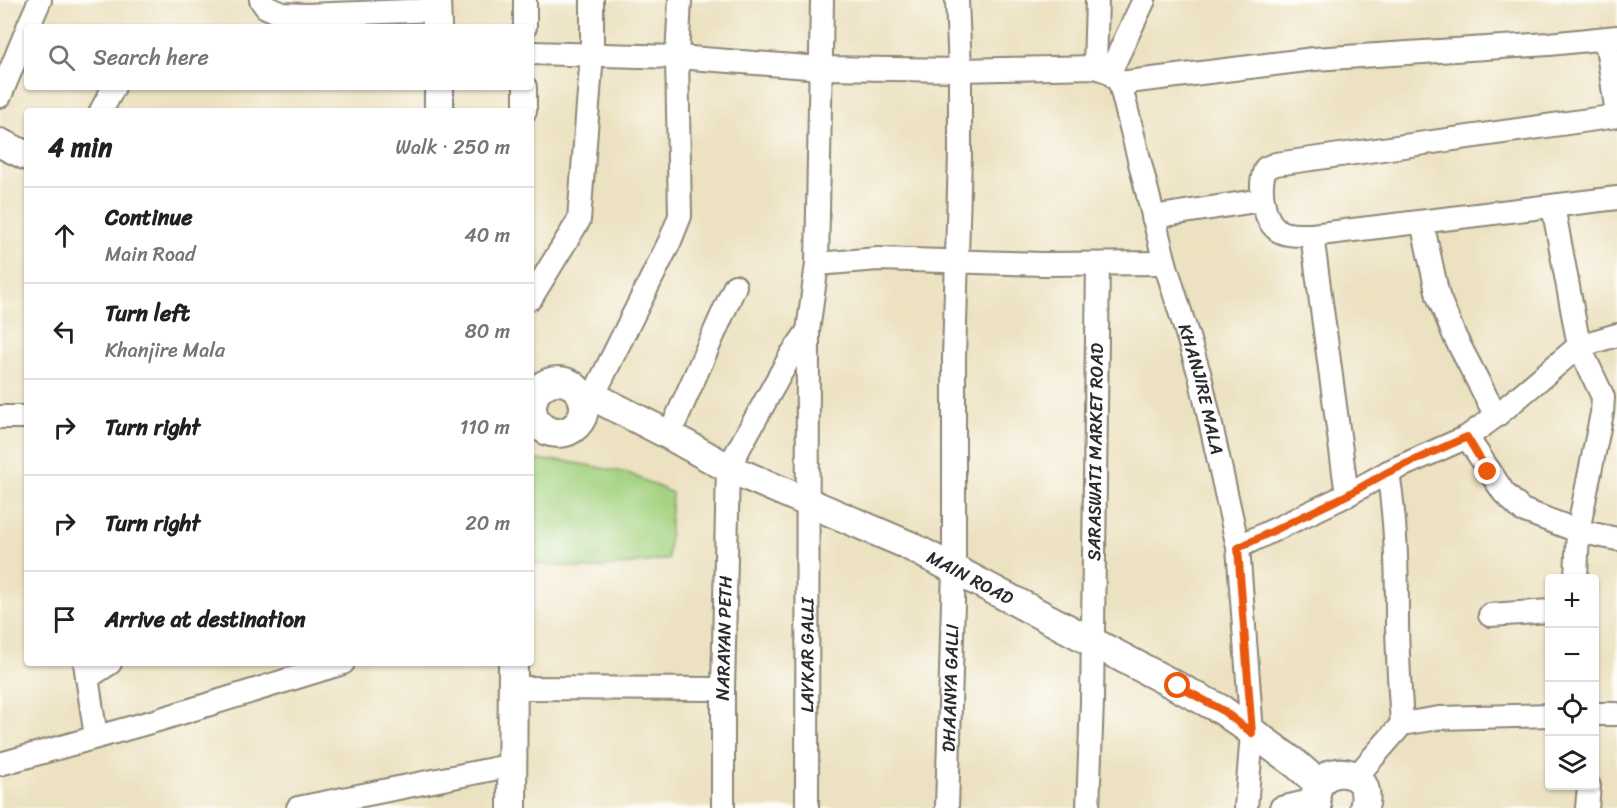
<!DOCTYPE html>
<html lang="en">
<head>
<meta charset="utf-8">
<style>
	:root { --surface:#fff; --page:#f6f6f6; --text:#202124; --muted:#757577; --line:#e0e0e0 }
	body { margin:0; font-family:Sriracha,sans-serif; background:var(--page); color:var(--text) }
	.controls { position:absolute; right:18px; bottom:18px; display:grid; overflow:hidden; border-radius:6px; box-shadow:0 2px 4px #0004 }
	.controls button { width:54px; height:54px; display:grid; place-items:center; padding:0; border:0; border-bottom:2px solid var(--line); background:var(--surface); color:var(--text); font:30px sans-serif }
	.stop { position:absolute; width:18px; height:18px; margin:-14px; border:4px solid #ea580c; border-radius:50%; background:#fff }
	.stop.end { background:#ea580c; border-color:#fff; box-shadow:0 2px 6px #0008 }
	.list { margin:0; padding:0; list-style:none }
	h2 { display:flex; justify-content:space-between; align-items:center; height:78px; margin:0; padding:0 24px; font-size:26px }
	h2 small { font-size:20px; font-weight:400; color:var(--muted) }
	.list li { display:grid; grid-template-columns:39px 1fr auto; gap:18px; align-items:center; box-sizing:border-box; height:96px; padding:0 24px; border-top:2px solid var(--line) }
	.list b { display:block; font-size:22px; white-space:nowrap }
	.list p { margin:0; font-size:20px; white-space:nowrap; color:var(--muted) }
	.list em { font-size:20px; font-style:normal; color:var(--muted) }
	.icon { flex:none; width:33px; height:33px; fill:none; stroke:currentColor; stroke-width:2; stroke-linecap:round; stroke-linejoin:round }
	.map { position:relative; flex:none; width:1617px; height:808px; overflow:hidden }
	.search { position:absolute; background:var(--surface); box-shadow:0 2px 4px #0004; left:24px; top:24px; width:510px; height:66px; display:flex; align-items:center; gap:15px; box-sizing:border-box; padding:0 21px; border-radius:6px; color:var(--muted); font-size:22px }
	.panel { position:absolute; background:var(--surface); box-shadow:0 2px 4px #0004; left:24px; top:108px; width:510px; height:558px; border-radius:6px }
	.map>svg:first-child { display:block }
	.green { fill:#a4d381; stroke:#687f56; stroke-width:1.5 }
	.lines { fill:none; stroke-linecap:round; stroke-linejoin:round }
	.minor-casing { stroke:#8c8676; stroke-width:26 }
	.major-casing { stroke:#8c8676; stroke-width:32 }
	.minor { stroke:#fff; stroke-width:22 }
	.major { stroke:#fff; stroke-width:28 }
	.route { stroke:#ea580c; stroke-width:8 }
	.labels { text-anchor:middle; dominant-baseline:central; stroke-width:6; stroke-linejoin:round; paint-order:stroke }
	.street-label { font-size:18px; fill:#2b2b2b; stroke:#fdfcf7 }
</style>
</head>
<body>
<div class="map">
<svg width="1617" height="808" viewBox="0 0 1617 808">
	<rect width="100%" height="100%" fill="#fdfcf7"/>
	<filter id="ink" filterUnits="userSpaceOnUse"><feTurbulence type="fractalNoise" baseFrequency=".0167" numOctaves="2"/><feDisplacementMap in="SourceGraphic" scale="12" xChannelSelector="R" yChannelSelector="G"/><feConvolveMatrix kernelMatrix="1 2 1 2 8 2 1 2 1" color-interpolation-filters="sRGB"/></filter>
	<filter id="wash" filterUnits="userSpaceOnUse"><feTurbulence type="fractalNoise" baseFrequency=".008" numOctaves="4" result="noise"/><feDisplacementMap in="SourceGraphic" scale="24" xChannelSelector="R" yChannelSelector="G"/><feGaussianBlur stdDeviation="1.35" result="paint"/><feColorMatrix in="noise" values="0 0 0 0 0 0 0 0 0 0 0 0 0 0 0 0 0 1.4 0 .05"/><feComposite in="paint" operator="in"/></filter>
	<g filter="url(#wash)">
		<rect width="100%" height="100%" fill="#ece1c0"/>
		<!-- green -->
		<path class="green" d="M532,460l32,1 64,12 44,20 -4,66 -77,10 -60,-6z"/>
	</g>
	<g filter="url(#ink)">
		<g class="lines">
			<!-- minor casing -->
			<g class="minor-casing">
				<g id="minor">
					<path d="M261,0l5,7 16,7 24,1 130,-5"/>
					<path d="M28,27l12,-27"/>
					<path d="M525,27v-27"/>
					<path d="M1606,39l11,75"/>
					<path id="s1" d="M531,53l146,4 144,11 139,2 135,-3 15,5 10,11 45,180 35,113 38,171 14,186 -6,75"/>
					<path d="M1095,67l2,-67"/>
					<path d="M1110,72l34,-72"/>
					<path d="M1120,83l194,-24 235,-15 68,-7"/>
					<path d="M0,96l27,-66"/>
					<path d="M101,111l13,-24"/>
					<path d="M525,111v-24"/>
					<path d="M1553,206l26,140 24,51 -1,16 -24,118 -2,47"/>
					<path d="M1153,217l109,-17"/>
					<path d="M1422,222l16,74 17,41 41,79"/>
					<path d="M1312,235c-11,0 -24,1 -33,-4 -17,-11 -21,-47 -13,-63l10,-4 341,-48"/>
					<path d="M817,264l61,-5 165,5 122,-1"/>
					<path d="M531,298l48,-78 13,-166v-54"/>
					<path d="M593,396l77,-155 10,-25 -3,-159 3,-57"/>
					<path d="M0,417h27"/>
					<path d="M669,435l66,-149"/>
					<path d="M1467,437l37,56 18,17 56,21 39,8"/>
					<path d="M1388,472c8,50 9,96 9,147 0,35 3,70 5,105"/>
					<path d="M1347,495l-35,-260 305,-37"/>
					<path d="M1238,547l109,-52 41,-23 79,-35 29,-21 83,-70 38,-11"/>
					<path d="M1490,615l60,-4"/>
					<path d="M85,663l11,74"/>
					<path d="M87,678l23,-15"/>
					<path d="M513,688l210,1"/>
					<path d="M1594,714h23"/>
					<path d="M0,764l158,-44 185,-57"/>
					<path d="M1356,777l46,-53 37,-6 111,-3"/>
					<path d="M298,808l215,-43"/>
					<path id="s2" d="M723,808v-119l5,-221 63,-113 17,-24"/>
					<path id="s3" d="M807,808l1,-477 9,-67 5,-264"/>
					<path id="s4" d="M947,808l7,-240v-211l6,-202v-85l-3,-70"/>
					<path id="s5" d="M1088,808l4,-107 6,-437"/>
					<path d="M1281,808l34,-8"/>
					<path d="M1587,808l2,-22"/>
				</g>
			</g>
			<!-- major casing -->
			<g class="major-casing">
				<g id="major">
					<path d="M436,0l1,27"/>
					<path d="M439,111v-24"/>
					<path d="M0,143l27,13"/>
					<circle cx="558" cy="407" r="26"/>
					<path id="s6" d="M582,396h11l76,39 59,33 180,77 314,165 74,54 23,20"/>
					<path d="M512,808l1,-145"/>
					<path d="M1317,808c-12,-47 60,-47 47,0"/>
				</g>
			</g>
			<!-- minor -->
			<use href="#minor" class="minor"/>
			<!-- major -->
			<use href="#major" class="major"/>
		</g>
	</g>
	<g class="lines" filter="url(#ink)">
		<!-- route -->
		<path class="route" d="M1178,686l44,24 30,23 -14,-185 109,-53 41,-23 79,-35 21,35"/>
	</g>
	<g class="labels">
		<!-- street labels -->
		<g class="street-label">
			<text stroke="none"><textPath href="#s1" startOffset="912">KHANJIRE MALA</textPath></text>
			<text stroke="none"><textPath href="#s5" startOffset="356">SARASWATI MARKET ROAD</textPath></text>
			<text stroke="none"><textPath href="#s6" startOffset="430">MAIN ROAD</textPath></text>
			<text stroke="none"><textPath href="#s2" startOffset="170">NARAYAN PETH</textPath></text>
			<text stroke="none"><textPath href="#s3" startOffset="153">LAYKAR GALLI</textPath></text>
			<text stroke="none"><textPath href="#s4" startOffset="120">DHAANYA GALLI</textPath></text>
		</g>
	</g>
</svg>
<div class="controls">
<button>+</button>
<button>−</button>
<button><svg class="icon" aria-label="locate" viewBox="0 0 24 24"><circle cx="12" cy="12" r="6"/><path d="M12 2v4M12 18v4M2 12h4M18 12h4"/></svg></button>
<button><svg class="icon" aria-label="layers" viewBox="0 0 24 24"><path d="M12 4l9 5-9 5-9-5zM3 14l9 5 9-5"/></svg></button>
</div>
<div class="stop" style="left:1178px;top:686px"></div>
<div class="stop end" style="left:1488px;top:472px"></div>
<div class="search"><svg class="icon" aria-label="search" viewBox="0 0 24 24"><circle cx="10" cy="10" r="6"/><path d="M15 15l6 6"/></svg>Search here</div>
<section class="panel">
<h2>4 min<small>Walk · 250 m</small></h2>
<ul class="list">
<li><svg class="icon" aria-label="ahead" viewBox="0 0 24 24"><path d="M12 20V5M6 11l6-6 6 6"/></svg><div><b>Continue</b><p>Main Road</p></div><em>40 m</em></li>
<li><svg class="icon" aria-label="left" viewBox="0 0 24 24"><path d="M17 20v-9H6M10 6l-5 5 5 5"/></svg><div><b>Turn left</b><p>Khanjire Mala</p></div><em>80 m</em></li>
<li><svg class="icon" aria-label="right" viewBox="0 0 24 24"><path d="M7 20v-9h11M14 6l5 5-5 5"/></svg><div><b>Turn right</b></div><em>110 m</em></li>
<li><svg class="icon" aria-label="right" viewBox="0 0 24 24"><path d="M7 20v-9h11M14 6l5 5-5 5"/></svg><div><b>Turn right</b></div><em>20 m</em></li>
<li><svg class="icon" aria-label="arrive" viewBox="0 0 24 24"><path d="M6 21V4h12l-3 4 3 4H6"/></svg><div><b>Arrive at destination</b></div></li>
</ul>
</section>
</div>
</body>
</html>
